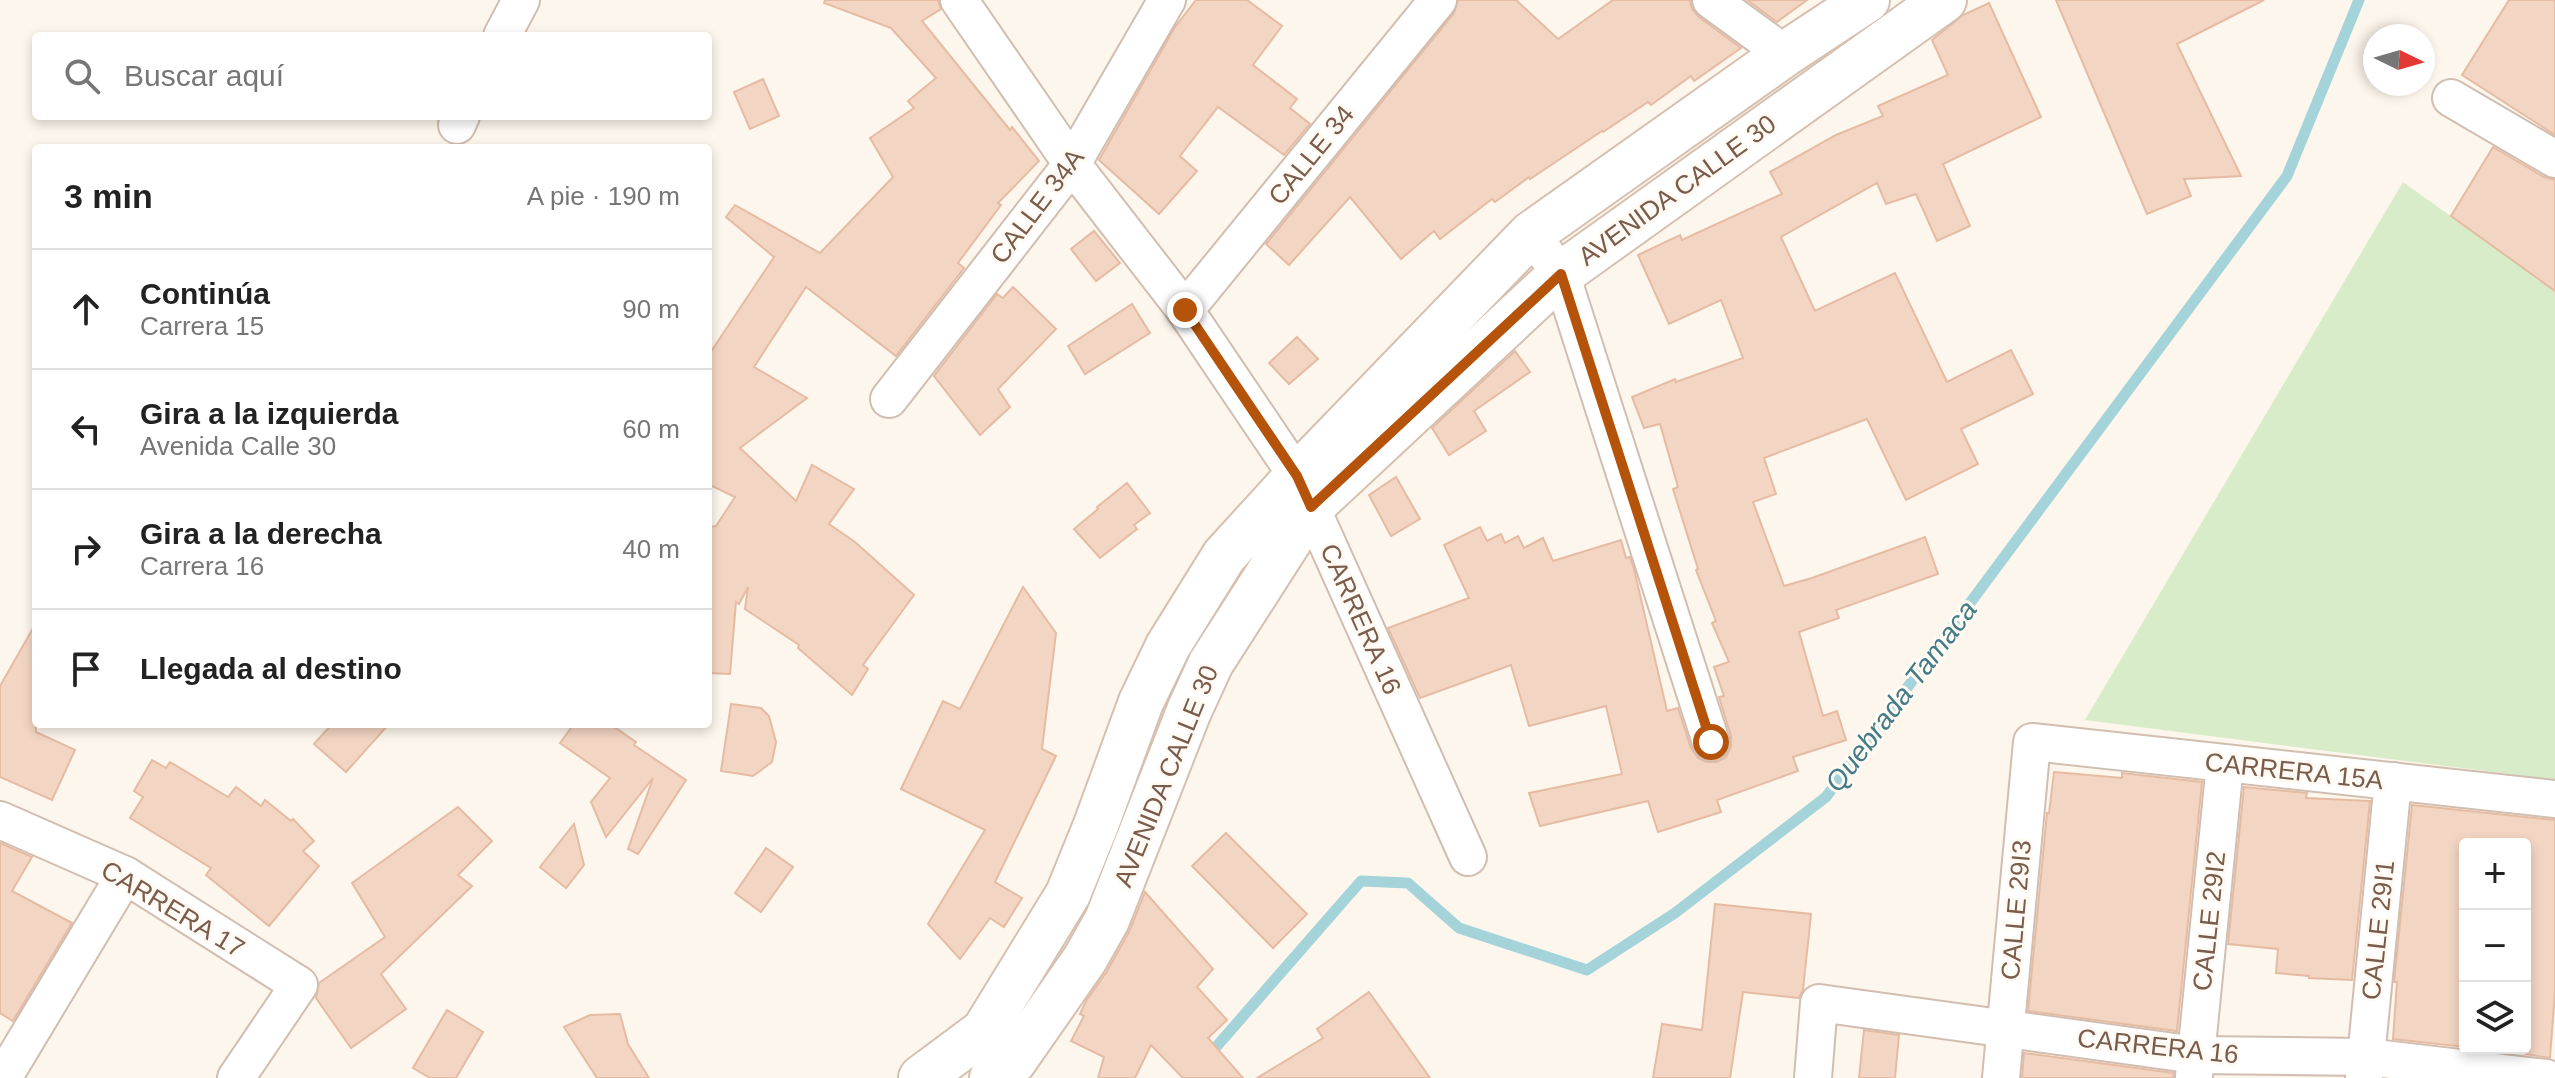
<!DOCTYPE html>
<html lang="es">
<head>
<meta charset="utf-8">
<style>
	:root { --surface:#fff; --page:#f6f6f6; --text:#222; --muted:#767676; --line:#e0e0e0 }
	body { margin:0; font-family:Arial,sans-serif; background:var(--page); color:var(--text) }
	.controls { position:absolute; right:24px; bottom:24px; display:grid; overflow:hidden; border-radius:8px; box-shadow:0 4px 12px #0003 }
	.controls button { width:72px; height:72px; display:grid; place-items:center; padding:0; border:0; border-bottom:2px solid var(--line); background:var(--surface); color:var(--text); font:40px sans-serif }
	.compass { position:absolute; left:2363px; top:24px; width:72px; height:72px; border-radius:50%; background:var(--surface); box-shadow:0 4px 12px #0003; rotate:95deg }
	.stop { position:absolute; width:24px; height:24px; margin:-18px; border:6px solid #b45309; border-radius:50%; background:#fff }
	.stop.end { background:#b45309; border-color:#fff; box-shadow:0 2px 8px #0008 }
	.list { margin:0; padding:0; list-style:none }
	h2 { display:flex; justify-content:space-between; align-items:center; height:104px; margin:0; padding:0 32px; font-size:34px }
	h2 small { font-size:26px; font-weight:400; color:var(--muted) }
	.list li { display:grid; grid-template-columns:52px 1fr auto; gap:24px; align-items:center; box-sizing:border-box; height:120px; padding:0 32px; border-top:2px solid var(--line) }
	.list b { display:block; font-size:30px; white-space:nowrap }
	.list p { margin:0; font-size:26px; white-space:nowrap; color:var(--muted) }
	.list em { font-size:26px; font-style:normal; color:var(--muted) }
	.icon { flex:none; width:44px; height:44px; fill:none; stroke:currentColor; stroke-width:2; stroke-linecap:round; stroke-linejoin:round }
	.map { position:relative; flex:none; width:2555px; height:1078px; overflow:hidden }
	.search { position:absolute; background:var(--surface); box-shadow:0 4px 12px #0003; left:32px; top:32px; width:680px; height:88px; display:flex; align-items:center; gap:20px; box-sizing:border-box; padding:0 28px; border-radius:8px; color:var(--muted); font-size:30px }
	.panel { position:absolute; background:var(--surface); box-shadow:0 4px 12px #0003; left:32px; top:144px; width:680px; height:584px; border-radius:8px }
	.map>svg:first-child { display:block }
	.green { fill:#d8ecc9 }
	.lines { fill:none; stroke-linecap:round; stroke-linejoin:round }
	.stream { stroke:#a5d3da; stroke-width:11 }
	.building { fill:#f3d5c3; stroke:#e6bba3; stroke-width:2 }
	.street-casing { stroke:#d1beb0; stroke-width:40 }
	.secondary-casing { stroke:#d6c0b0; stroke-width:48 }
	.street { stroke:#fff; stroke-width:36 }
	.secondary { stroke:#fff; stroke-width:44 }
	.route { stroke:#b45309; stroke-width:10 }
	.labels { text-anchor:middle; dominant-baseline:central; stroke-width:6; stroke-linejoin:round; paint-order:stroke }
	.street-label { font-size:26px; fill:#7a5c4d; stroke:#fffaf3 }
	.water-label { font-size:28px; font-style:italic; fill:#437c86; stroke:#fffaf3 }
</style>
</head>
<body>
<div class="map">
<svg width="2555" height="1078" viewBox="0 0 2555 1078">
	<rect width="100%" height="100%" fill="#fdf6ec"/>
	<!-- green -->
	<path class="green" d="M2403,182l152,109v489l-470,-60z"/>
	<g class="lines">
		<!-- stream -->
		<path class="stream" d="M1189,1078l172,-197 47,2 51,45 128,42 88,-57 151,-116 461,-621 72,-176"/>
	</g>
	<!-- building -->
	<g class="building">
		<path d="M825,0h113l3,9 -19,12 88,109 2,-3 27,34 -41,42 3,2 -43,58 6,5 -68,88 -90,-69 -52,80 53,31 -67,50 56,53 16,-36 42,24 -25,35 26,18 59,53 -51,70 5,4 -16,26 -54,-47 1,-3 -54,-36 3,-22 -9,17 -3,-2 -6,72 -22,-1v-146l8,-1 19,-29 -27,-13v-128l66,-99 -48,-40 9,-12 85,48 73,-76 -23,-39 44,-30 -6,-7 28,-23 -45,-50 -67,-25z"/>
		<path d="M1196,0h51l35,26 -29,39 44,34 -7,9 20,16 -26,31 -66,-48 -38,49 17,15 -38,43 -60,-54 76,-133z"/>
		<path d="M1458,0h58l42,39 55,-39h77l2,9 7,8 42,31 -47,33 -3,-5 -40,29 -3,-3 -45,30 -1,-1 -72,48 -1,-2 -34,25 -3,-3 -52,40 -6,-8 -33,28 -51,-62 -61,68 -23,-21 188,-231z"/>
		<path d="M1747,0h60l-30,22z"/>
		<path d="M2056,0h208l-87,44 64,132 -57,3 7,17 -44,18z"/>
		<path d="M2509,0h46v135l-93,-60z"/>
		<path d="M1989,3l52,114 -98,47 27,62 -33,15 -21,-47 -30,10 -9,-21 -96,54 34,74 80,-38 52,109 64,-32 22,44 -72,35 17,35 -72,36 -39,-81 -103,39 12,36 -23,8 31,84 28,-8 113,-41 13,37 -102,36 3,8 -40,14 24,84 14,-5 9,29 -53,17 5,14 -81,29 4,12 -63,20 -10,-31 -108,25 -11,-33 93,-19 -16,-68 -77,20 -18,-61 -91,33 -32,-70 81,-30 -25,-53 36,-18 7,14 14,-7 4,9 13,-7 6,12 19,-10 10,23 68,-21 5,18 4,-1 4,12 33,142 11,-3 13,40 7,10 8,4h11l9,-5 5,-10v-11l-12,-39 5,-1 -10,-29 15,-5 -17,-39 4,-2 -20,-51 2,-1 -25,-80 5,-2 -18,-63 -16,4 -12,-31 43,-18 1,3 67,-24 -22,-58 -52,24 -31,-69 42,-20 2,5 100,-46 -12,-22 66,-37 47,-19 -5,-10 70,-31 -16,-35 31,-25z"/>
		<path d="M763,79l16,37 -29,13 -16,-37z"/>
		<path d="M2493,147l51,30 11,3v111l-104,-75z"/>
		<path d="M1094,231l26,32 -24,18 -25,-32z"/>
		<path d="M1013,287l43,42 -58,60 12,18 -30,28 -46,-59 63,-82 6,4z"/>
		<path d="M1132,304l18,29 -65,41 -17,-28z"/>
		<path d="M1297,337l21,22 -29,25 -20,-21z"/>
		<path d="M1515,351l15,21 -56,39 12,20 -37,24 -17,-27z"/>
		<path d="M1396,477l24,42 -29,17 -22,-41z"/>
		<path d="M1127,483l23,30 -16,12 3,4 -37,29 -26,-29 24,-20 -1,-2z"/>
		<path d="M1023,587l33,46 -14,116 14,7 -61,126 27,16 -18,29 -14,-9 -30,41 -32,-35 57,-94 -84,-41 42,-88 17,8z"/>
		<path d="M36,623v109l39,18 -23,50 -52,-23v-91z"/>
		<path d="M731,704l30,4 8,8 7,26 -4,20 -19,14 -32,-5z"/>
		<path d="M332,724h57l-43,48 -32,-28z"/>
		<path d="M574,724h36l26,18 -2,3 52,35 -48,74 -10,-5 25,-71 -47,59 -15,-35 19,-24 -50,-35z"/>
		<path d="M152,760l14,8 4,-6 58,35 8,-10 25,19 4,-6 26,21 2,-2 21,22 -11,10 16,15 -50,60 -63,-51 5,-7 -81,-50 13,-21 -9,-6z"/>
		<path d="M2054,772l68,6v-5l80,9 -25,249 -149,-20 19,-198h2z"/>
		<path d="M2244,787l63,6 -1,5 64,3 -18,179 -43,-2v-2l-33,-3 2,-24 -50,-5z"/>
		<path d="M2412,805l143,15v172l-5,66 -25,-4v-210h-60v203l-72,-8 4,-57h-3z"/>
		<path d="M458,807l34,34 -34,34 14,11 -91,88 25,35 -55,39 -35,-50 3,-15 66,-46 -33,-54z"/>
		<path d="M574,824l10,41 -18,23 -26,-21z"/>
		<path d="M1226,833l81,81 -34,34 -81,-82z"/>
		<path d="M0,843l32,14 -20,34 60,32 -59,98 -13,-8z"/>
		<path d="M766,848l27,19 -32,45 -26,-19z"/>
		<path d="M1145,892l68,77 -16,18 30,33 -19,18 35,40h-60l-32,-33 -16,33h-37l6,-21 -33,-16 13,-25 -4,-2 6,-13 21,-30 22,-39z"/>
		<path d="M1715,904l96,10 -8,76 -4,8 -56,-6 -13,86h-77l9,-54 40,6z"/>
		<path d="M1369,992l61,86h-173l66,-40 -6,-9z"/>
		<path d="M447,1010l36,22 -27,46h-26l-17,-10z"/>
		<path d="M620,1014l8,30 21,34h-52l-33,-51 26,-12z"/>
		<path d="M1864,1030l35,5 -4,43h-36z"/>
		<path d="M2024,1053l149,20 1,5h-152z"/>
	</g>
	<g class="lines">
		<!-- street casing -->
		<g class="street-casing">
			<g id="street">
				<path d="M959,0l113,164 113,146 112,166 171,381"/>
				<path d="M1711,0l74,54"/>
				<path d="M502,36l19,-36"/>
				<path d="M2451,98l104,61"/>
				<path d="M457,125l4,-9"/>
				<path d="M1531,234l30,40 150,468"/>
				<path d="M1185,310l253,-310"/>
				<path d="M889,399l183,-235 95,-164"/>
				<path d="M0,820l125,55 174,110 -63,93"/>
				<path d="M2194,1076l31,-312"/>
				<path d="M3,1078l122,-203"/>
				<path d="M1813,1078l6,-75 377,52 170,2 180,21"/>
				<path d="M2001,1078l31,-336 523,57"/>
				<path d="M2364,1078l29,-297"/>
			</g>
		</g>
		<!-- secondary casing -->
		<g class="secondary-casing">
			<g id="secondary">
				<path d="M921,1078l63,-47 84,-137 28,-69 45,-123 27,-56 56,-90 73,-80 234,-242 254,-180 82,-54"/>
				<path d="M992,1078l22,-17 71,-102 22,-39 82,-209 22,-48 100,-156 250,-233 383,-274"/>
			</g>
		</g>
		<!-- street -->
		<use href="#street" class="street"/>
		<!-- secondary -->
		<use href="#secondary" class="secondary"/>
	</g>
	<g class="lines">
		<!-- route -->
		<path class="route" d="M1185,310l112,166 14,31 250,-233 150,468"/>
	</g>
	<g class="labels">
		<!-- street labels -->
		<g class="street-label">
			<text transform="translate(1311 155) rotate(-51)">CALLE 34</text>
			<text transform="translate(1677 190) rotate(-36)">AVENIDA CALLE 30</text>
			<text transform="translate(1037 206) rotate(-53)">CALLE 34A</text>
			<text transform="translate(1361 619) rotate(66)">CARRERA 16</text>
			<text transform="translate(2294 771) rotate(6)">CARRERA 15A</text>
			<text transform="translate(1166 776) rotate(-68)">AVENIDA CALLE 30</text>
			<text transform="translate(173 909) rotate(31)">CARRERA 17</text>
			<text transform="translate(2016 910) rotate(-85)">CALLE 29I3</text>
			<text transform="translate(2209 921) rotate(-84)">CALLE 29I2</text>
			<text transform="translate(2378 930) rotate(-84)">CALLE 29I1</text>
			<text transform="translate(2158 1046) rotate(6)">CARRERA 16</text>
		</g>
		<!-- water labels -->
		<g class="water-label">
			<text transform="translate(1901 696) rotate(-53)">Quebrada Tamaca</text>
		</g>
	</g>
</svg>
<div class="controls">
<button>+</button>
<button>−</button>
<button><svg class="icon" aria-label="layers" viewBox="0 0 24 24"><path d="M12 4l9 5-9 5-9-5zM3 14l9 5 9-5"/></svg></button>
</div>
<svg class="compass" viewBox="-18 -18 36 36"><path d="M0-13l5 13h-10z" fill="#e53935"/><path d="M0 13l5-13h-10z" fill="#767676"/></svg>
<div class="stop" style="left:1711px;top:742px"></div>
<div class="stop end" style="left:1185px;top:310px"></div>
<div class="search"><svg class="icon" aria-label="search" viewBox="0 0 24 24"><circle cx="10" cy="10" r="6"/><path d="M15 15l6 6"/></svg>Buscar aquí</div>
<section class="panel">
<h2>3 min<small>A pie · 190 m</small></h2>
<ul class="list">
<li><svg class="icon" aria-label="ahead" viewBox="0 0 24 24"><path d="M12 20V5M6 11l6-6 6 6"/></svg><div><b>Continúa</b><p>Carrera 15</p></div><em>90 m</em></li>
<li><svg class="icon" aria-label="left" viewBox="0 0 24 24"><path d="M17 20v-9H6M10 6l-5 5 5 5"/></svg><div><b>Gira a la izquierda</b><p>Avenida Calle 30</p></div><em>60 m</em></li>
<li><svg class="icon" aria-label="right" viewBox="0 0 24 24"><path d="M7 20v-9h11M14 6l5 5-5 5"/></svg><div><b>Gira a la derecha</b><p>Carrera 16</p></div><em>40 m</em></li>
<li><svg class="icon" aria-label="arrive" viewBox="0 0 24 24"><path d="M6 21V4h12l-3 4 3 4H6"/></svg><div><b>Llegada al destino</b></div></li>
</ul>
</section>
</div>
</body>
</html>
